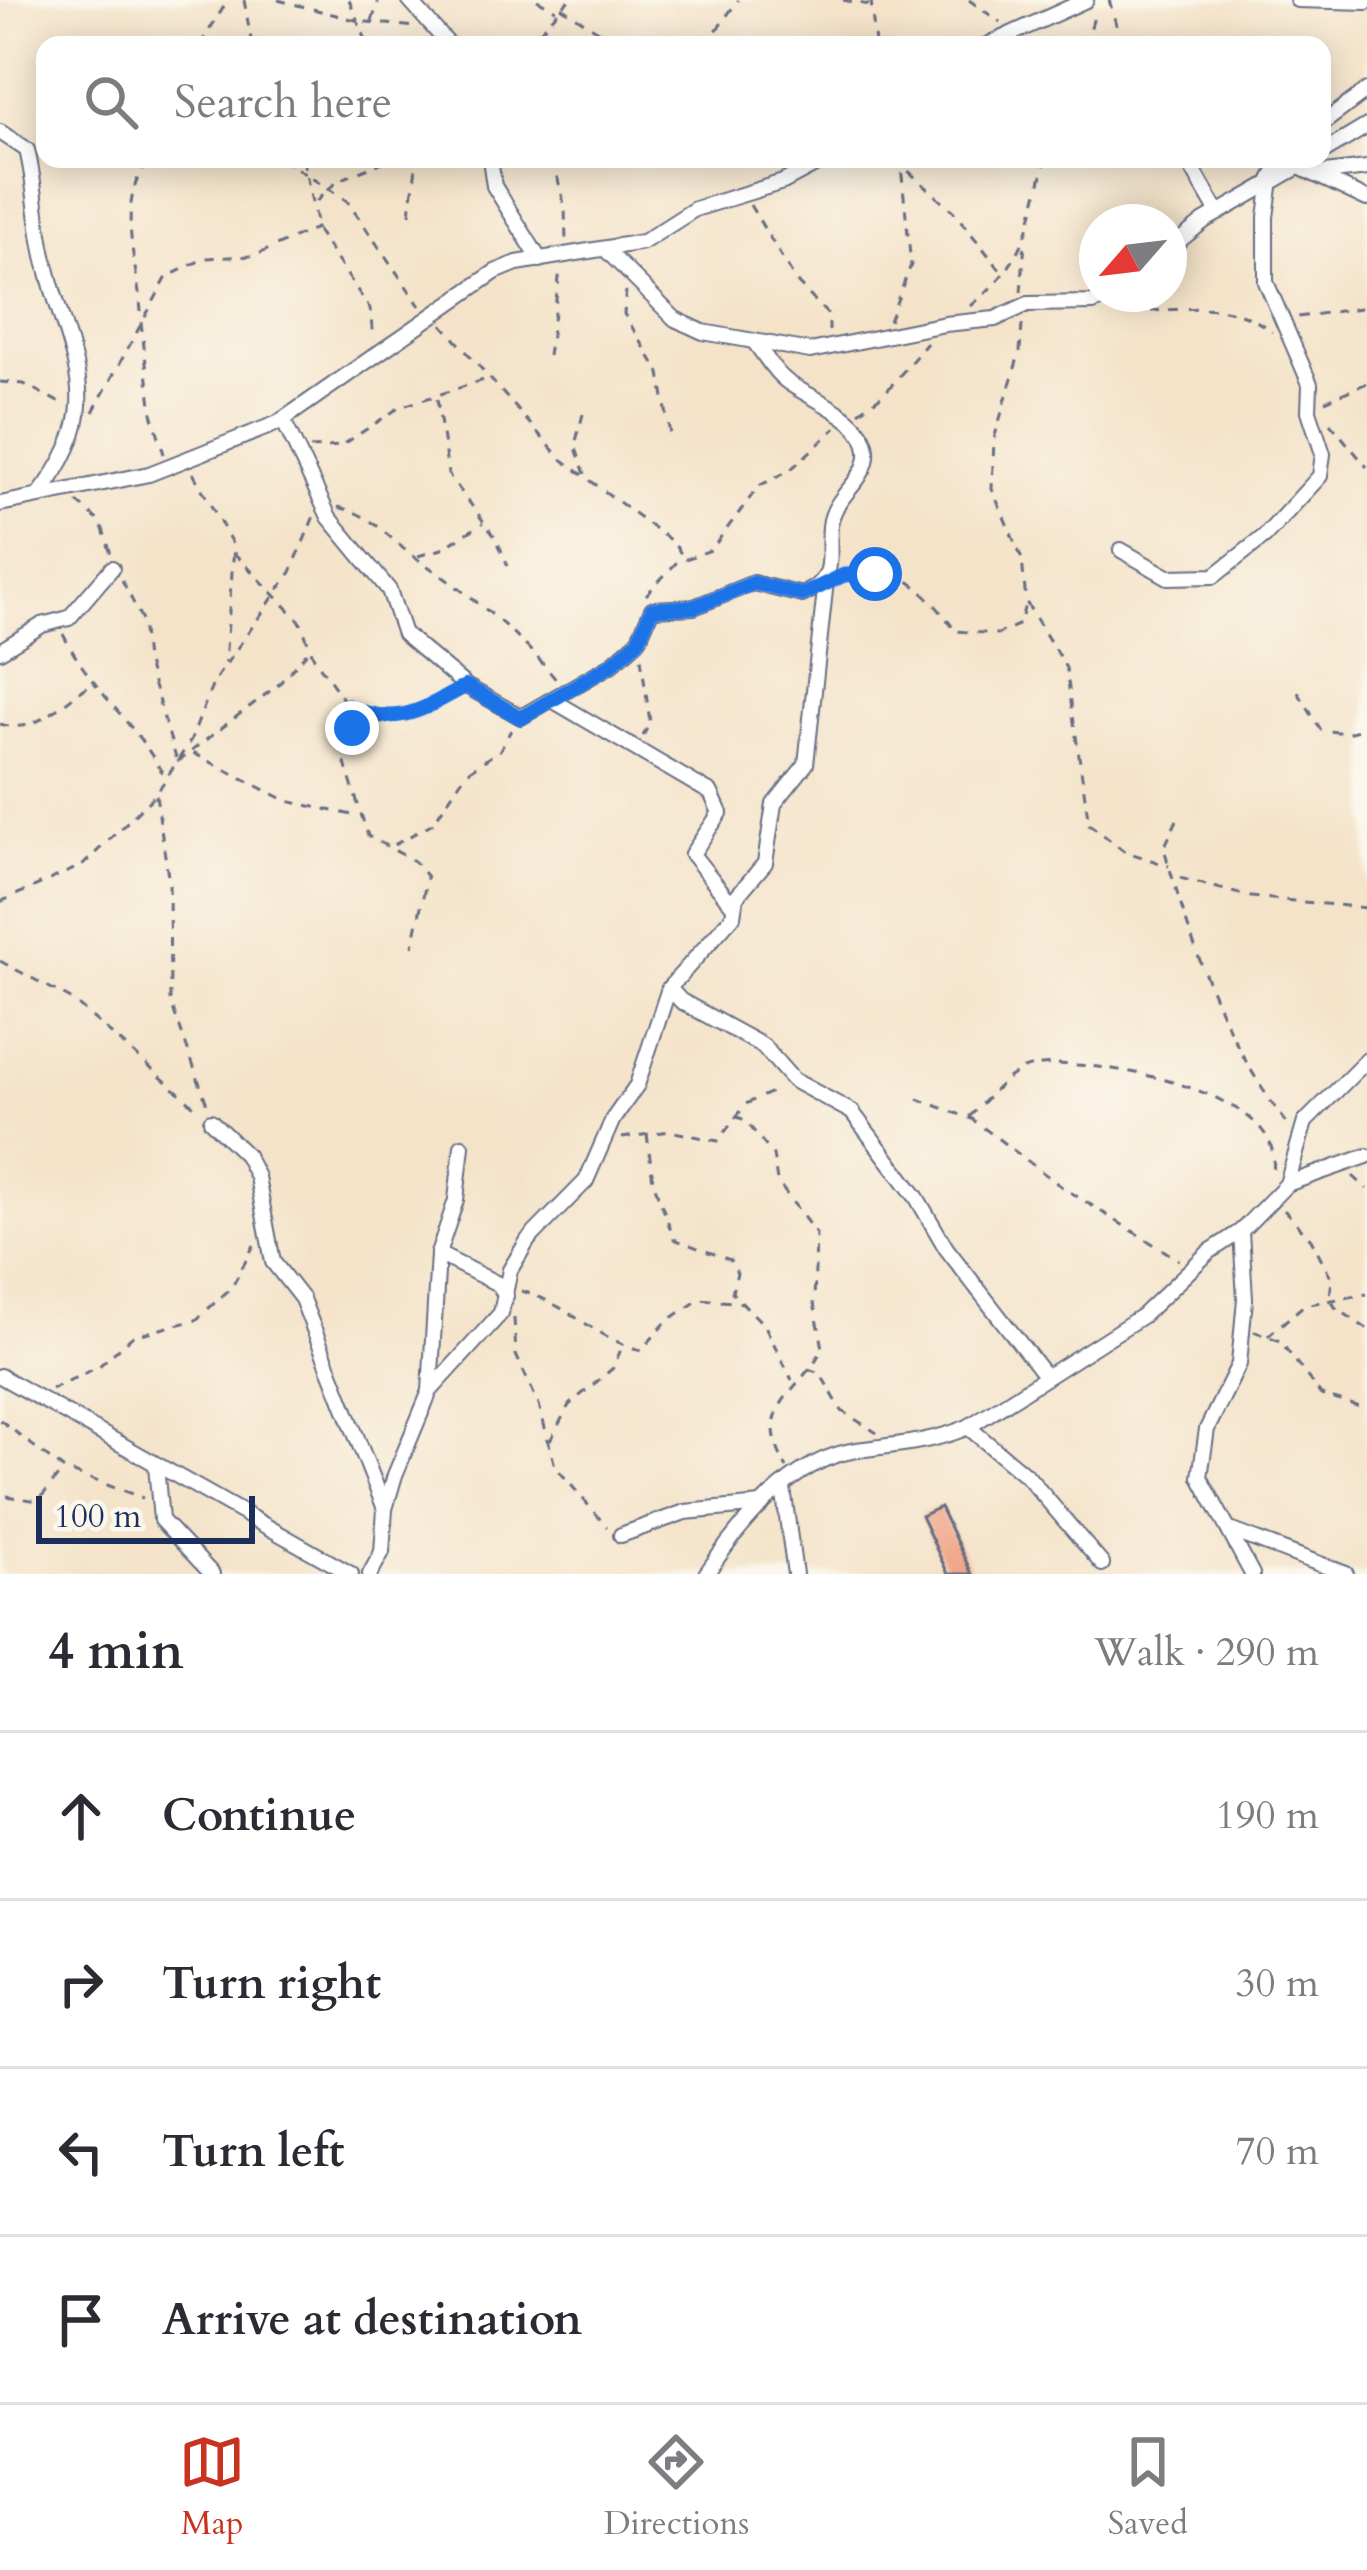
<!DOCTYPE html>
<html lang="en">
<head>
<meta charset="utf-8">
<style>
	:root { --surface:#fff; --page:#f2f2f3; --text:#2b2b33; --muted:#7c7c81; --line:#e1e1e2; --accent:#c8321e }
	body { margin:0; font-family:Cardo,serif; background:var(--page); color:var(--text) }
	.compass { position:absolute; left:1079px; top:204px; width:108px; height:108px; border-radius:50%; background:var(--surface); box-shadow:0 6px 30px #0003; rotate:242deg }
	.scale { position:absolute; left:36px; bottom:30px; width:219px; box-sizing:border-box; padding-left:12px; border:6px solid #1b2f5e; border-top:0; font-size:33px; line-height:42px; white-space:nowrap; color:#1b2f5e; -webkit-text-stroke:9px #fbf7ec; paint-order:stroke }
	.stop { position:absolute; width:36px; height:36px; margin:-27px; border:9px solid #1a73e8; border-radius:50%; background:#fff }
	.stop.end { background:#1a73e8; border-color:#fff; box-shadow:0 3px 12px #0008 }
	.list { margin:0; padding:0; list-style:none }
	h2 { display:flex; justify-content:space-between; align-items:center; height:156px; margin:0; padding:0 48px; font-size:51px }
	h2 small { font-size:39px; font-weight:400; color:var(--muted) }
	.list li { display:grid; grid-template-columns:78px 1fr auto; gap:36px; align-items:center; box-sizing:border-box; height:168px; padding:0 48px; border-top:3px solid var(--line) }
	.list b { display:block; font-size:45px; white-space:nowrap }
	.list em { font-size:39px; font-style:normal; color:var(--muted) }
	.icon { flex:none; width:66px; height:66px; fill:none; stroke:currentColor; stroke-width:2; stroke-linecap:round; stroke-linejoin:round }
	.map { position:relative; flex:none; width:1367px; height:1574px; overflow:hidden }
	.search { position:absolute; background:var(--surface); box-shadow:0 6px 30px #0003; left:36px; right:36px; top:36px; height:132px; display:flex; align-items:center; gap:30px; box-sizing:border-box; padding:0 42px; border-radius:24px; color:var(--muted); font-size:45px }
	.sheet { height:828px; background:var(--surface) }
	nav { display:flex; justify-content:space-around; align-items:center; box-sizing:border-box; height:168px; border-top:3px solid var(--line); background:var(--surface); font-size:33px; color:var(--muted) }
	nav a { display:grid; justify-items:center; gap:6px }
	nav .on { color:var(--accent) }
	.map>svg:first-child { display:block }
	.building { fill:#f0a284 }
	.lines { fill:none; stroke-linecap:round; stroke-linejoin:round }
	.minor-casing { stroke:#676e83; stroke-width:18 }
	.path { stroke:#676e83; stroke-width:3; stroke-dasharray:9 9; stroke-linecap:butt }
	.minor { stroke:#fff; stroke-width:14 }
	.route { stroke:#1a73e8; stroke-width:15 }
</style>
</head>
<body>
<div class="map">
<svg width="1367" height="1574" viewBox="0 0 1367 1574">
	<rect width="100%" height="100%" fill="#fbf7ec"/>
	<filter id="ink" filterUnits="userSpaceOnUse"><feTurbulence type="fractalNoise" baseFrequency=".00833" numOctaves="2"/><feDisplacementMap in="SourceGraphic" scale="24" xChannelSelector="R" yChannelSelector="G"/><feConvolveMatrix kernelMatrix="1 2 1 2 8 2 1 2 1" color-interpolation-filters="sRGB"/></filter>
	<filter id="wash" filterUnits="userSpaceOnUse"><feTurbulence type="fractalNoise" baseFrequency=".004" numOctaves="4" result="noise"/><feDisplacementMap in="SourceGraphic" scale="48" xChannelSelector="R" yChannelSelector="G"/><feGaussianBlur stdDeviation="2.7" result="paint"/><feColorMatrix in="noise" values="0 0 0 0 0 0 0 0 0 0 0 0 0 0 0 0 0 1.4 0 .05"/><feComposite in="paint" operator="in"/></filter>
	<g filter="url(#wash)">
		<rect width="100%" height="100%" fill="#f4e3c9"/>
		<g id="blocks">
			<!-- building -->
			<path class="building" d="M940,1507l32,67h-24l-27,-58z"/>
		</g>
	</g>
	<g filter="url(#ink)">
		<use href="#blocks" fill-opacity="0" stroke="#676e83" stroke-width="3"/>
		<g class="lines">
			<!-- minor casing -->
			<g class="minor-casing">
				<g id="minor">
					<path d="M409,0l40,45"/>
					<path d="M1297,0l70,2"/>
					<path d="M987,45l99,-45"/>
					<path d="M1322,124l45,-34"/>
					<path d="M0,132l27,18c9,36 9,74 18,110 23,100 67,141 -6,235"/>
					<path d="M1322,153l45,-27"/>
					<path d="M490,159l4,27 46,74"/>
					<path d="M1187,159l31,54"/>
					<path d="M1299,167l68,32"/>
					<path d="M1325,173l42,-5"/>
					<path d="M1169,249l35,-28 108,-62"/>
					<path d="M606,250l69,69 28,13 107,19 135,-27 50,-5 33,-15 65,-1 21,-9"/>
					<path d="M283,420l46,97 60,73 15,44 62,52 55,31 90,-52 27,-24 14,-32 42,-2 59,-24 49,12c37,-17 25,-35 28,-69 3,-28 30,-41 36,-64 11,-43 -59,-63 -81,-82 -12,-9 -20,-25 -30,-37"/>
					<path d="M0,504l149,-30 129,-51 217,-151 22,-9 126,-21 52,-33 88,-27 43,-23"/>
					<path d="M1121,550l47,27 46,-1 51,-40 55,-60 3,-22 -14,-43 1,-27 -44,-102v-65l5,-37 11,-21"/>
					<path d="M826,581l-20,183 -32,40 -9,59 -29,34 -3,19 -64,72 12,13 82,45 30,34 59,32 65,86 29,50 100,129"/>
					<path d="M0,651l42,-26 27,-7 43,-50"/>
					<path d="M554,701l157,92 9,20 -28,41 42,53"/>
					<path d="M211,1121l35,34 11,22 16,85 29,37 83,210"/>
					<path d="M462,1146l-6,54 -18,54 60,30 8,12"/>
					<path d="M1287,1184l80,-28"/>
					<path d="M0,1376l351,198"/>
					<path d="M430,1391l8,-137"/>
					<path d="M968,1427l60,50 74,87"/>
					<path d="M156,1466l5,54 51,54"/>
					<path d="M783,1488l12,86"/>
					<path d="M1230,1530l116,44"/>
					<path d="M621,1535l64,-23 77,-7"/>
					<path d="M370,1574l12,-22 3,-43 10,-34 35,-84 71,-78 9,-43 18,-30 58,-59 27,-62 24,-34 32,-97"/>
					<path d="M706,1574c34,-50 86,-115 151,-124 37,-5 77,-8 111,-23l174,-111 67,-64 32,-21"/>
					<path d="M1252,1574l-52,-97 7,-48 32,-65 6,-65 -4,-68 46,-47 18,-62 62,-62"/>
				</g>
			</g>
			<!-- path -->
			<g class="path">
				<path d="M244,0l8,45"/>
				<path d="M278,0l81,21 55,6"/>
				<path d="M349,0l19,45"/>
				<path d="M537,0l19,10"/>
				<path d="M843,0l26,5"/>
				<path d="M871,0l4,45"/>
				<path d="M969,0l31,22"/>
				<path d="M1109,0l13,45"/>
				<path d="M561,7l59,38"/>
				<path d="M372,21l7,-21"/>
				<path d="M709,41l45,4"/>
				<path d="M200,45l28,-45"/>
				<path d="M527,45l42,-45"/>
				<path d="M706,45l32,-45"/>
				<path d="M1086,45l9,-32"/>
				<path d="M54,159l90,5"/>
				<path d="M282,159l65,42 73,105"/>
				<path d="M303,159l15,73 52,77 3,28"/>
				<path d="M553,159l12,49 1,34"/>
				<path d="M895,159l58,52 49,61"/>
				<path d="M316,202c26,-31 40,-25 72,-43"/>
				<path d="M750,205l46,76 33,35v15"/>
				<path d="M410,214l7,-55"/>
				<path d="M626,291l-2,23 36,59 11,68"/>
				<path d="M1021,292l4,-49"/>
				<path d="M971,306c60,-52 56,-76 75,-147"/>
				<path d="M1115,310c57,7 107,-19 157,22"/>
				<path d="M141,312c-3,-47 -28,-114 10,-153"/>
				<path d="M1298,317l69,-10"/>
				<path d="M889,321l22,-56 -10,-99"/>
				<path d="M141,322l11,91 12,41"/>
				<path d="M442,324l118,134 114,85 9,14"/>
				<path d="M1022,325l-2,26 -26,88 -2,50 30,70 4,43 40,66 23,156 35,27 45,15"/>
				<path d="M548,356l12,-85"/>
				<path d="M0,382l24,2 40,21"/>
				<path d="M437,399l11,75 48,64 12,28"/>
				<path d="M1325,401l42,-18"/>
				<path d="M93,412l74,-135 38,-19 49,-2 64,-29"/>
				<path d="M859,412l26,-19 42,-50"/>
				<path d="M583,414l-8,31 10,29"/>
				<path d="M1330,423l37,44"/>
				<path d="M310,448l31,-2 59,-39 87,-28"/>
				<path d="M193,473l41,74 -9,115"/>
				<path d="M77,502l24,21 11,34"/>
				<path d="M338,507c38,9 50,32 78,51 50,34 103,74 141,123"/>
				<path d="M234,553l66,68 14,37 34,48 4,22 -10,26 26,82 46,25 13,16 -14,69"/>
				<path d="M418,556l24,-7 41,-26"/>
				<path d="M839,577c9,-1 42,-6 50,-5 24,5 54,40 66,59l43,3 22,-10 5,-20"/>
				<path d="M122,580l20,40 4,40 30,98"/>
				<path d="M646,595l31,-33 34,-12 48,-64 30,-15 47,-43"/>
				<path d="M63,634c27,55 73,89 101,142"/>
				<path d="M641,658l9,64 -7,14"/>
				<path d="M1298,692l23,38 25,3 21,-5"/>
				<path d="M352,708c41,20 65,4 102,-15"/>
				<path d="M0,724c36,12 63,-23 92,-40"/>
				<path d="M193,753l94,48 70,15"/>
				<path d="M177,762l101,-77 32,-36"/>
				<path d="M156,795l13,88 1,117 38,107"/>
				<path d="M1177,820l-13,28c27,97 62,198 125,278"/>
				<path d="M394,845l39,-22 33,-50 34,-23 11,-20"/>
				<path d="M1180,878l71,19 116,11"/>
				<path d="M0,902l83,-37 73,-71 35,-54 23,-59 77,-109 23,-56"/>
				<path d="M0,961l71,38 129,112"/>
				<path d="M918,1099l54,20 90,68 117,73"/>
				<path d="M735,1116l10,4 28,35 4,26 39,53 -2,69 9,45c-24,46 -72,58 -36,120"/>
				<path d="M969,1117c19,-18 37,-46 65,-51 55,-9 206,19 234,73 6,11 6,24 5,37"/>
				<path d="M647,1134l6,47 21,58 56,21 7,13 -5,19 33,34 27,54"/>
				<path d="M622,1138l48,-7 48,10 28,-37 32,-15"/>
				<path d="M1353,1176l14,13"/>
				<path d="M1284,1210l27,29 21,40 -2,18 5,10 32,22"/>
				<path d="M521,1291c45,11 77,50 121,59l24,-28 34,-23 43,4"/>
				<path d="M514,1318l2,37 23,50 16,61 52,61"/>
				<path d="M1254,1331l26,10 41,54 46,14"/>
				<path d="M1268,1336l36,-31 63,-11"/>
				<path d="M808,1369l12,4 22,38 35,22"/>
				<path d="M51,1389l47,-22 35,-31 63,-16 36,-33 22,-42"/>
				<path d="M0,1420l63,49 80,29"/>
				<path d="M550,1441l19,-36 44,-37 9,-21"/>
				<path d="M7,1496l31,5 24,-30"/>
			</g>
			<!-- minor -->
			<use href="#minor" class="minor"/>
		</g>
	</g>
	<g class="lines" filter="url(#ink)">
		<!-- route -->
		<path class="route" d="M352,728l-4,-22c48,23 75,3 118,-20l55,32 90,-53 27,-24 14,-32 42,-2 60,-24 48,12 42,-20 31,-1"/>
	</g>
</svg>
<svg class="compass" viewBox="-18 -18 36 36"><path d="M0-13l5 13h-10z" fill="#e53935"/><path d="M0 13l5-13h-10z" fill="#7c7c81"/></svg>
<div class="scale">100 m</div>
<div class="stop" style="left:875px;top:574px"></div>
<div class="stop end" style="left:352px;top:728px"></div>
<div class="search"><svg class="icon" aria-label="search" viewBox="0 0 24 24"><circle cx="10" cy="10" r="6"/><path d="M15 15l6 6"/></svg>Search here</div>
</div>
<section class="sheet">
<h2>4 min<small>Walk · 290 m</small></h2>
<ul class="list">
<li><svg class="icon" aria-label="ahead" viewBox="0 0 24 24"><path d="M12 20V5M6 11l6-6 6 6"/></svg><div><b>Continue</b></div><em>190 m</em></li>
<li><svg class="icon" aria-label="right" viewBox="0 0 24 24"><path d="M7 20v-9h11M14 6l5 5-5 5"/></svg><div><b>Turn right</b></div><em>30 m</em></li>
<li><svg class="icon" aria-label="left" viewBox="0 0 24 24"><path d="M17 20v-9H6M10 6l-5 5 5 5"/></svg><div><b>Turn left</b></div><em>70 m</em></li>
<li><svg class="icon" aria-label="arrive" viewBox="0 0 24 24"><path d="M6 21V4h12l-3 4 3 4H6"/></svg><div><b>Arrive at destination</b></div></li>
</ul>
</section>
<nav>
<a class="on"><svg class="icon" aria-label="map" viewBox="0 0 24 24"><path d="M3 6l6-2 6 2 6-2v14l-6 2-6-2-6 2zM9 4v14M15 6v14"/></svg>Map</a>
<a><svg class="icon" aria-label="directions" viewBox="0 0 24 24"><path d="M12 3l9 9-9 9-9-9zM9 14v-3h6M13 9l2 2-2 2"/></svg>Directions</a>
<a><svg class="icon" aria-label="saved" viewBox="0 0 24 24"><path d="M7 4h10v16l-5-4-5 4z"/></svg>Saved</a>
</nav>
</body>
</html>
